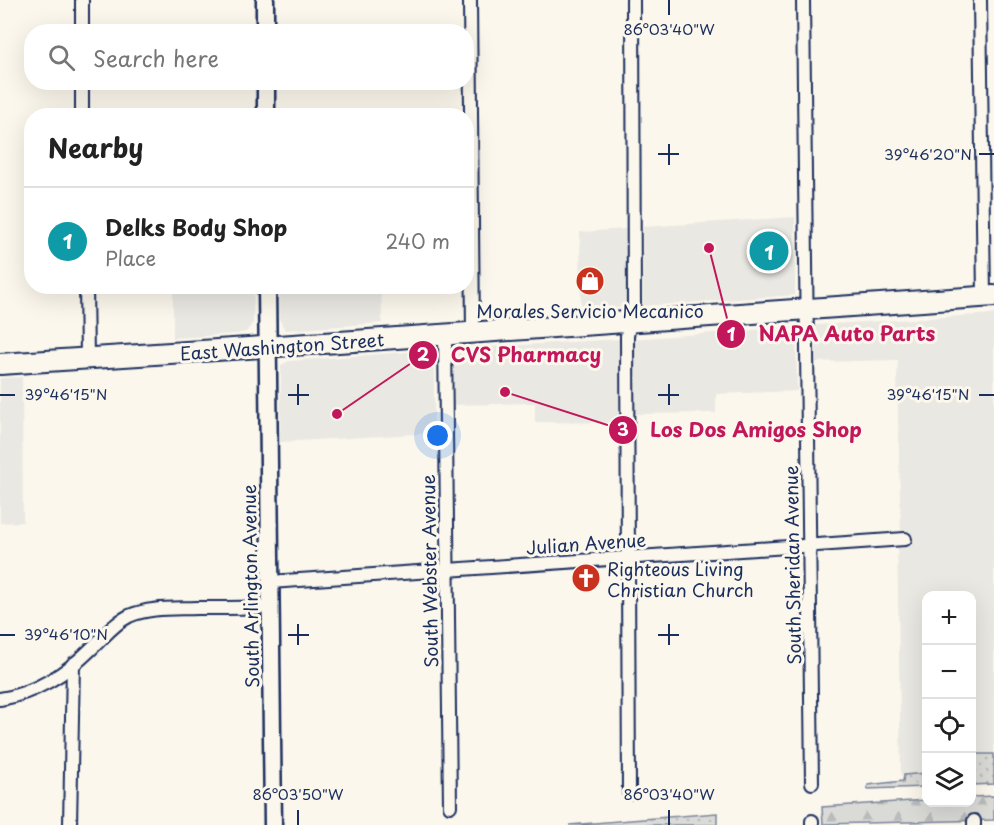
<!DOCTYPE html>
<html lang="en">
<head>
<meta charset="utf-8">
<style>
	:root { --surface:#fff; --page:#f2f2f2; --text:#222; --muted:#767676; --line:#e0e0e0; --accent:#ea580c }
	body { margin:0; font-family:"Playpen Sans",sans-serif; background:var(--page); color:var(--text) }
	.controls { position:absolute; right:18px; bottom:18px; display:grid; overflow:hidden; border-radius:12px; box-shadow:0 6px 24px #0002 }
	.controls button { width:54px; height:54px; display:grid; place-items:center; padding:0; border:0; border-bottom:2px solid var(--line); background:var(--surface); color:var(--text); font:30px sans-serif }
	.you { position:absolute; left:438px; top:436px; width:21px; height:21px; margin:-15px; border:4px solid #fff; border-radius:50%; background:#1a73e8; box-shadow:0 0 0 9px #1a73e833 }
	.badge { display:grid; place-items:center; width:39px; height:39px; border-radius:50%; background:var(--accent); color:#fff; font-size:20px; font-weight:700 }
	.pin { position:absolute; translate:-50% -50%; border:3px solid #fff; box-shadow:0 2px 6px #0006 }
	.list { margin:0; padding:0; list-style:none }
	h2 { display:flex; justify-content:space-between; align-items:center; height:78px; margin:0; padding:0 24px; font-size:26px }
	h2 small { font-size:20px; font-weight:400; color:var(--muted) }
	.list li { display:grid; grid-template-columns:39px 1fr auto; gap:18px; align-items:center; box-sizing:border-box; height:108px; padding:0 24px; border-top:2px solid var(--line) }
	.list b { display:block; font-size:22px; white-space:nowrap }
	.list p { margin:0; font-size:20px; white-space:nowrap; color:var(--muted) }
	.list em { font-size:20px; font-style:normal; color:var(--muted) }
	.icon { flex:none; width:33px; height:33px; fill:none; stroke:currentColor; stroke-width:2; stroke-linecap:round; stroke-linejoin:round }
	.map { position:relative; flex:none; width:994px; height:825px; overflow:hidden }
	.search { position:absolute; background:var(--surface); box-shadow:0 6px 24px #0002; left:24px; top:24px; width:450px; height:66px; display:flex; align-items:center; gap:15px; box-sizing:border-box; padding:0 21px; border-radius:24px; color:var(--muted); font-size:22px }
	.panel { position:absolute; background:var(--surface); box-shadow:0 6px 24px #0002; left:24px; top:108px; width:450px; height:186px; border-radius:24px }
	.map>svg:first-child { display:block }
	.built { fill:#eae8e2 }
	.grass { fill:url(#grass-dots); stroke:#7a849a; stroke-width:1.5 }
	.forest { fill:url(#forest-firs); stroke:#7a849a; stroke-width:1.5 }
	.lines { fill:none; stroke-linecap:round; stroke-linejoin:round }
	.minor-casing { stroke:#1b2f5e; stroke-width:16 }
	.secondary-casing { stroke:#1b2f5e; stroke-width:21 }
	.primary-casing { stroke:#1b2f5e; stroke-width:24 }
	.minor { stroke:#fbf7ec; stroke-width:12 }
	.secondary { stroke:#fbf7ec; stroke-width:16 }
	.primary { stroke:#fbf7ec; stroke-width:20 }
	.ticks { fill:none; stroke:#1b2f5e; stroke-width:2 }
	.labels { text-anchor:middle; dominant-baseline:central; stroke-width:6; stroke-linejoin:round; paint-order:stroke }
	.poi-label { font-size:18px; fill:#1b2f5e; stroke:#fbf7ec }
	.street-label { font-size:18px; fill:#1b2f5e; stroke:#fbf7ec }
	.ticks-label { font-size:15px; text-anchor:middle; fill:#1b2f5e; stroke:#fbf7ec; stroke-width:6; stroke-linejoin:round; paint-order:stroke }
	.leader { fill:none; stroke:#c2185b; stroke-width:2 }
	.callout-dot { fill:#c2185b; stroke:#fbf7ec; stroke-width:2 }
	.mark-label { font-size:18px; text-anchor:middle; font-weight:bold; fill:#fff }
	.callout-label { font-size:20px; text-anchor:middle; font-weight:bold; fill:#c2185b; stroke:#fbf7ec; stroke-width:6; stroke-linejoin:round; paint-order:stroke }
</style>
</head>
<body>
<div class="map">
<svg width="994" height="825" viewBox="0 0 994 825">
	<defs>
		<pattern id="grass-dots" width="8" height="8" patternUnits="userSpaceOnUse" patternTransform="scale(1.5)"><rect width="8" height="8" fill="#dadad7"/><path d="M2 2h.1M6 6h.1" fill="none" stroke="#babbbb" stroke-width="1.8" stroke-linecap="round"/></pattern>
		<pattern id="forest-firs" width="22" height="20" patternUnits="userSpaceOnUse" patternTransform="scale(1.5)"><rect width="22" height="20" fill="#dadad7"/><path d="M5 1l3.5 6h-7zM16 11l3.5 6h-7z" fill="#babbbb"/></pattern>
	</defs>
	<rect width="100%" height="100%" fill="#fbf7ec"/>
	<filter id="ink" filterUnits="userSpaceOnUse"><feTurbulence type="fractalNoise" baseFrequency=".0167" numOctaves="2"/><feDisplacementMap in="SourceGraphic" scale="12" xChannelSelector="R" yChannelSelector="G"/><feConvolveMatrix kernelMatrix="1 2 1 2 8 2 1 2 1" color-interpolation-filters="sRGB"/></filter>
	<g filter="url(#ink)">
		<!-- built -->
		<g class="built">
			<path d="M795,217v78l-152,11v-79z"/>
			<path d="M626,229l1,78 -46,3 -1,-78z"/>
			<path d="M173,287h81l-1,36 -7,9 -10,2 -63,4z"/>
			<path d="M278,287h103l1,36 -97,7 -6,-11z"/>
			<path d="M994,314v440h-22v-158h-46v177l-25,2 -4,-235 4,-1 -4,-162 1,-17 -82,2v-37z"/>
			<path d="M796,327l1,64 -81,3v19l-84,1 -1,-75z"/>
			<path d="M620,339l-1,84 -84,-1v-19l-81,2v-56z"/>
			<path d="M434,350v83l-154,9 1,-77 8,-4z"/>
			<path d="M22,377l1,145 -23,1v-145z"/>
		</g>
		<!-- grass -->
		<g class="grass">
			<path d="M972,754h22v30l-22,1z"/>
			<path d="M926,773v14l-59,2 1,-4 35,-4 1,-6z"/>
			<path d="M717,813v12h-148z"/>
		</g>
		<!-- forest -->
		<path class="forest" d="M994,796v24l-171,4 -1,-17 104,-7v2h46v-5z"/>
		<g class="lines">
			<!-- minor casing -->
			<g class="minor-casing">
				<g id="minor">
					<path d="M82,0v32"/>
					<path d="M470,0l3,333"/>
					<path d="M803,0l9,783"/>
					<path d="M980,0l4,297"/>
					<path d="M82,82v34"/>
					<path d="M86,286l1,72"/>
					<path d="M445,335l5,471"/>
					<path d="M270,582l635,-43"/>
					<path d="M0,699c34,-5 67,-26 91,-50 13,-12 22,-25 38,-33 21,-9 45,-7 68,-8 24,0 49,0 73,-1"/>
					<path d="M629,793l-2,-457 3,-14 4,-13 -1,-309"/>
					<path d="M812,821v4"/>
					<path d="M974,821v4"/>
					<path d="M70,825l3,-161"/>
				</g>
			</g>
			<!-- secondary casing -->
			<g class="secondary-casing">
				<g id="secondary">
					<path d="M265,0v32"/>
					<path d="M266,82v34"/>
					<path d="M267,286l6,539"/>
				</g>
			</g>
			<!-- primary casing -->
			<g class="primary-casing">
				<path id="primary" d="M0,364l354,-23 640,-45"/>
			</g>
			<!-- minor -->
			<use href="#minor" class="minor"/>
			<!-- secondary -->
			<use href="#secondary" class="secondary"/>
			<!-- primary -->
			<use href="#primary" class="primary"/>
		</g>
	</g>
	<!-- ticks -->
	<path class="ticks" d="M669,0v15M669,144v21M658,154h21M979,154h15M298,384v21M669,384v21M0,395h15M288,395h21M658,395h21M979,395h15M298,624v21M669,624v21M0,635h15M288,635h21M658,635h21M298,810v15M669,810v15"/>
	<!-- icons -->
	<defs>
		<g id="shop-disc" transform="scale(1.5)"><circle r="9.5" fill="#c8321e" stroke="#fbf7ec"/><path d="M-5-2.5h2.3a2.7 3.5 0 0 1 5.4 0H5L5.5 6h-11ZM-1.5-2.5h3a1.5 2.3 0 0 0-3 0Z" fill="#fff"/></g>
		<g id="church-disc" transform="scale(1.5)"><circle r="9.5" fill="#c8321e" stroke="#fbf7ec"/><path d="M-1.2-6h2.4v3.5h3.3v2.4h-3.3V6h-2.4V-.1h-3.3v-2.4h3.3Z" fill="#fff"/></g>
	</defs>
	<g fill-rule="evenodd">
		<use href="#shop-disc" x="590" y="281"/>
		<use href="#church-disc" x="586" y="578"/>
	</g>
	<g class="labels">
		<!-- poi labels -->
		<g class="poi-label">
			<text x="590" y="310">Morales Servicio Mecanico</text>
			<text x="607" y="568" text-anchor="start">Righteous Living<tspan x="607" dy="21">Christian Church</tspan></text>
		</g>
		<!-- street labels -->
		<g class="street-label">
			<text transform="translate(282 346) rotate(-4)">East Washington Street</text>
			<text transform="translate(586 543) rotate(-4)">Julian Avenue</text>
			<text transform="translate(792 565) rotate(-91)">South Sheridan Avenue</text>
			<text transform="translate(429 571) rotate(-91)">South Webster Avenue</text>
			<text transform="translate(250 586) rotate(-91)">South Arlington Avenue</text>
		</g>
	</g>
	<g class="ticks-label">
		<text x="669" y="35">86°03'40"W</text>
		<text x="928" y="160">39°46'20"N</text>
		<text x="66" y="400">39°46'15"N</text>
		<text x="928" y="400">39°46'15"N</text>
		<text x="66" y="640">39°46'10"N</text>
		<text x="298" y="800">86°03'50"W</text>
		<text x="669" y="800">86°03'40"W</text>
	</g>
	<!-- callouts -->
	<path class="leader" d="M709 248L731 334M337 414L423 355M505 392L623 430"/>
	<g class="callout-dot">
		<circle cx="709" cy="248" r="6"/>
		<circle cx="337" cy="414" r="6"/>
		<circle cx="505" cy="392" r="6"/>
		<circle cx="731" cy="334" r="15"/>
		<circle cx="423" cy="355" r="15"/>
		<circle cx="623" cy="430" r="15"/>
	</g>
	<g class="mark-label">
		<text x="731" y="341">1</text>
		<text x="423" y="361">2</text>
		<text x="623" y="436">3</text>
	</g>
	<g class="callout-label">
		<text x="847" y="341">NAPA Auto Parts</text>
		<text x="526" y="362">CVS Pharmacy</text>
		<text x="756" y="437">Los Dos Amigos Shop</text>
	</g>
</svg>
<div class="controls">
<button>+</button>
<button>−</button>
<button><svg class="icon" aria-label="locate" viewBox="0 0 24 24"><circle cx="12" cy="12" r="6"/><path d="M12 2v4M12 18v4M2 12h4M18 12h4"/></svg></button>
<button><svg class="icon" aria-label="layers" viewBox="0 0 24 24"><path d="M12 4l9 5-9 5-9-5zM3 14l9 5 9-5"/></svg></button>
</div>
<div class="you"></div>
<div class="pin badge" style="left:769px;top:251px;background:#0f9aa8">1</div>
<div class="search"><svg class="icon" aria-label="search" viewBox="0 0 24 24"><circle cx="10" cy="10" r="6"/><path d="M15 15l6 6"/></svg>Search here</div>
<section class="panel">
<h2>Nearby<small></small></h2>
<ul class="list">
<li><span class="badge" style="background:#0f9aa8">1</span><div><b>Delks Body Shop</b><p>Place</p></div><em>240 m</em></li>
</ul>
</section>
</div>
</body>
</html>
